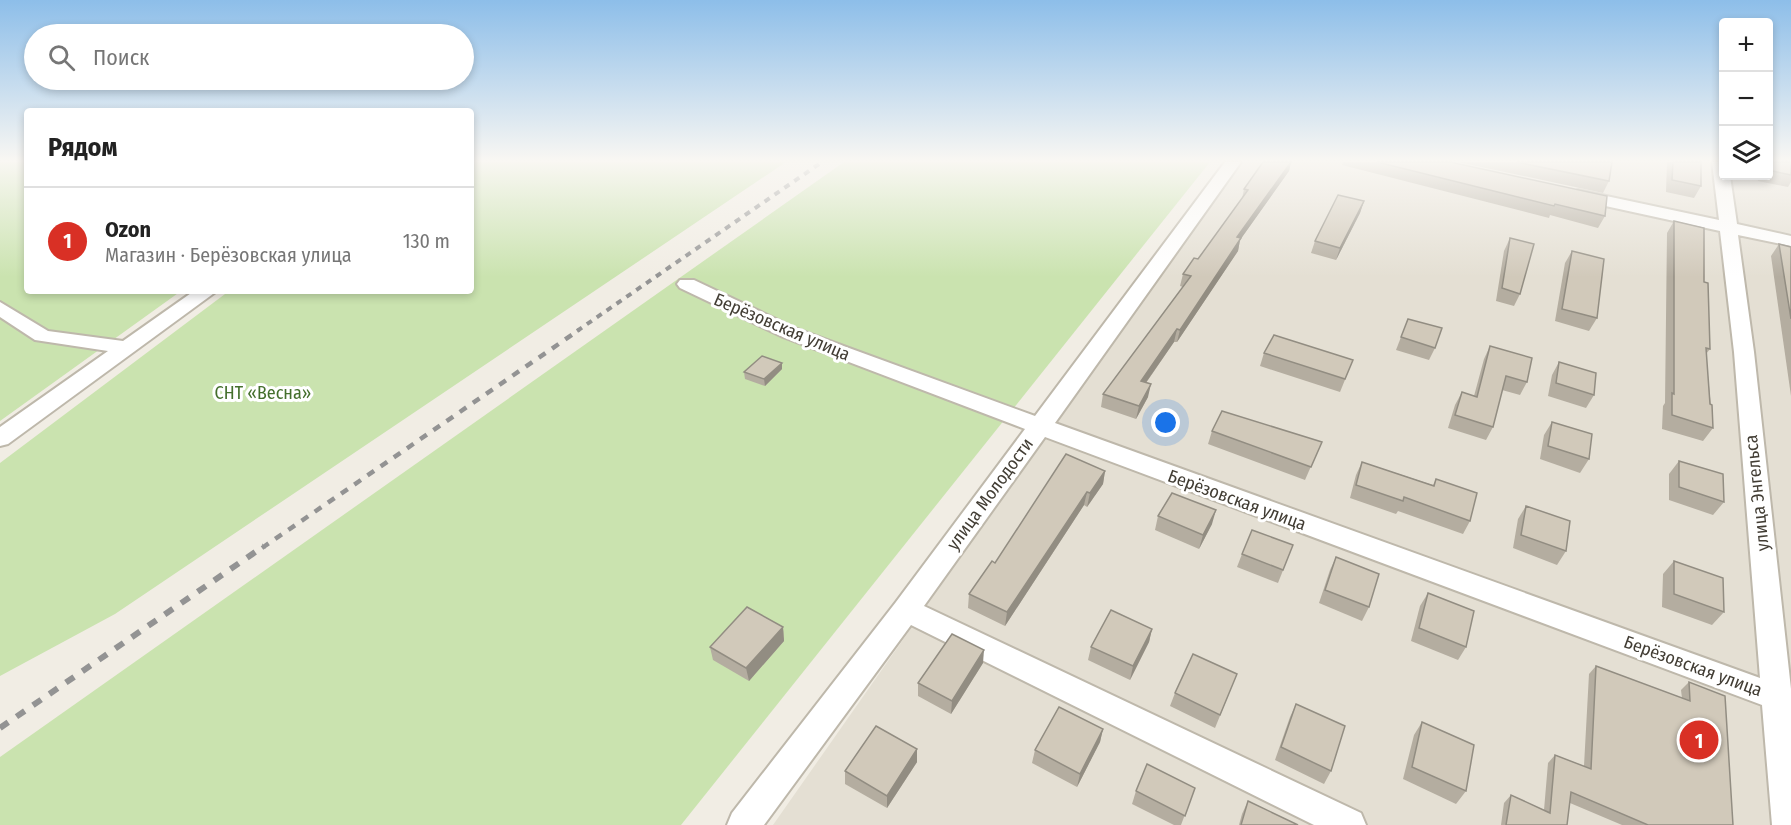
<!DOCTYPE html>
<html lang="ru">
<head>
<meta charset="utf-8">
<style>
	:root { --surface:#fff; --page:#f2f2f2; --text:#222; --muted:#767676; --line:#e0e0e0; --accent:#d93025 }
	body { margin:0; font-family:"Fira Sans Condensed",sans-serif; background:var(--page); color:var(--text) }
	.controls { position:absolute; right:18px; top:18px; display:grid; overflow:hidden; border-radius:6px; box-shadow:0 3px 9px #0003 }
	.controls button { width:54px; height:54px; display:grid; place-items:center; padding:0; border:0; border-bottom:2px solid var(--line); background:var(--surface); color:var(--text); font:30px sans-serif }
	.you { position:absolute; left:1166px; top:423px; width:21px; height:21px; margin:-15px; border:4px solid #fff; border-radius:50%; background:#1a73e8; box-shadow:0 0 0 9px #1a73e833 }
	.badge { display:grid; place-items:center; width:39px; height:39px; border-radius:50%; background:var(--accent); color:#fff; font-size:20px; font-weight:700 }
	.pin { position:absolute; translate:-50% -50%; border:3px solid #fff; box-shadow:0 2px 6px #0006 }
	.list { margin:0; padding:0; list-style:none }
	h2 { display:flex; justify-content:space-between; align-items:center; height:78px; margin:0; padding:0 24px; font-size:26px }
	h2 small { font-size:20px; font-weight:400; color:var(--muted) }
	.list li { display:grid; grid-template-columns:39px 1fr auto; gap:18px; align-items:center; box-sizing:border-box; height:108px; padding:0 24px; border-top:2px solid var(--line) }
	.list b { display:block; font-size:22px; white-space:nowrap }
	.list p { margin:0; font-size:20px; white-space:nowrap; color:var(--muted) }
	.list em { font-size:20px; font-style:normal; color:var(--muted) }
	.icon { flex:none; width:33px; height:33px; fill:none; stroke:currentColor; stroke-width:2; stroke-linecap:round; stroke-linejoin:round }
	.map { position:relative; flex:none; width:1791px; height:825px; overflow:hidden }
	.search { position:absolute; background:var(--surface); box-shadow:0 3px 9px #0003; left:24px; top:24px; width:450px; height:66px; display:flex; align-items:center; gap:15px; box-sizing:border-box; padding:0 21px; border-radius:33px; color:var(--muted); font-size:22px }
	.panel { position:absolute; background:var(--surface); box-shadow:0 3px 9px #0003; left:24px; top:108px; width:450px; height:186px; border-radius:6px }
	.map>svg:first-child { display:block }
	.residential { fill:#e4dfd3 }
	.green { fill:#cae3af }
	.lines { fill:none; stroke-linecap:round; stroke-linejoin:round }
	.minor-casing { stroke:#beb8ab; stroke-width:4 }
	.minor { fill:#fff; fill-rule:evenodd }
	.rail-far2 { stroke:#939393; stroke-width:4; stroke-dasharray:6 6; stroke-linecap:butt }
	.rail-far1 { stroke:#939393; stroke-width:4.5; stroke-dasharray:8 8; stroke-linecap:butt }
	.rail { stroke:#939393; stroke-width:6; stroke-dasharray:10 10; stroke-linecap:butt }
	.wall { fill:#b4ada0 }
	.shaded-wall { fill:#928d82 }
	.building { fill:#d1c9ba; stroke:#928d82; stroke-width:1.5 }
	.labels { text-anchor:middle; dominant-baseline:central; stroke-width:6; stroke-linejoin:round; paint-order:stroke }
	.street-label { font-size:18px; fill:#423d34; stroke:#fff }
	.park-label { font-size:18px; fill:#446f2c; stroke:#fff }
</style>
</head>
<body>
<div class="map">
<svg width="1791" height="825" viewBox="0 0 1791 825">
	<rect width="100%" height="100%" fill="#f1ede4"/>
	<!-- residential -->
	<path class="residential" d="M1238,162h485l1,14h44l23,-14v663h-1018z"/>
	<!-- green -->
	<g class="green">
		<path d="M0,162h27v129h154l-181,130z"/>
		<path d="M471,162h315l-671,452 -115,62v-213l229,-172h242z"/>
		<path d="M844,162h366l-529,663h-681v-68z"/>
	</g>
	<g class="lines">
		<!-- minor casing -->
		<g class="minor-casing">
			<g id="minor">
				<path d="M1225,162h16l-186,261 705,255 -26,-326 -14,-121 -142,-31 -8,-5 8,-5 141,30 -7,-58h12v14h6l7,48 54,12v10l-53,-11 16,117 37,337v136h-19l-10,-120 -717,-268 -121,169 437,207 5,12h-52l-403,-200 -147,200h-37l5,-12 164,-211 129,-173 -242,-92 -103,-49 -3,-4 3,-4h14l103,49 238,87z"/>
				<path d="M194,291h23l-209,153 -8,2v-19l108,-76 -73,-11 -35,-23v-15l48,29 75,10z"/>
			</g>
		</g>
		<!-- minor -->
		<use href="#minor" class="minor"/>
		<!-- rail-far2 -->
		<path class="rail-far2" d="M577,331l245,-169"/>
		<!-- rail-far1 -->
		<path class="rail-far1" d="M262,548l317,-218"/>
		<!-- rail -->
		<path class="rail" d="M0,728l264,-182"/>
	</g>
	<!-- wall -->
	<g class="wall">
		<path d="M1263,162h28l-2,9 -49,69 -2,11 -61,91h-3l-28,41 2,14 -12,22 -35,-12 2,-13 80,-107 -3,-1 3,-12 15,-15 44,-60 2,-10z"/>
		<path d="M1343,162h107l155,54 -7,12 -48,-13 -1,3 -207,-53z"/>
		<path d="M1458,162h154l-3,19 -6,12z"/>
		<path d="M1667,162h34v24l-7,12 -28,-6z"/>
		<path d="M1768,162h23v20l-3,5 -30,-6 -1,-5h11z"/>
		<path d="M1364,201l-4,12 -24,47 -25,-7 4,-12z"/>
		<path d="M1674,221l30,61 6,67 -4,5 7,74 -10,13 -41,-12 1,-23 2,-3 2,-170z"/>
		<path d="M1510,238l10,56 -6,12 -18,-5 8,-50z"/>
		<path d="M1779,244l12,3v149l-20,-140z"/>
		<path d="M1572,251l25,67 -8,13 -34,-10 10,-58z"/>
		<path d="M1408,319l27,29 -6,12 -33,-10z"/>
		<path d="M1490,346l37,36 -7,13 -18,-5 -9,37 -7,13 -38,-12 7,-23 7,-13 12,4 10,-37z"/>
		<path d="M1264,353l89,7 -13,32 -80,-26z"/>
		<path d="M1559,362l35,33 -8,13 -38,-12 4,-21z"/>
		<path d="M782,369l-17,17 -20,-7 -1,-7z"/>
		<path d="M1552,422l37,37 -9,14 -40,-14 4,-24z"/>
		<path d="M1212,431l104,24 -11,25 -97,-36z"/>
		<path d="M1679,461l45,41 -11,13 -44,-15v-26z"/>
		<path d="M1362,462l71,23 3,-6 34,42 -7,13 -65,-23 -2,3 -46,-16 6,-23z"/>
		<path d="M1105,471l-2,13 -16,23 -3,-2 -79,121 -37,-18 1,-14 26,-31z"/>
		<path d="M1526,506l40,45 -9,14 -44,-17 5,-29z"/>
		<path d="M1158,516l54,8 -13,25 -44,-19z"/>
		<path d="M1293,545l-15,38 -41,-16 5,-13z"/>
		<path d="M1336,557l33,50 -7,14 -43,-18 11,-33z"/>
		<path d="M1674,561l50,51 -12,13 -50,-18 1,-33z"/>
		<path d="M1428,593l38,54 -8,13 -47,-19 9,-35z"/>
		<path d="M783,627l1,14 -35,40 -36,-21 -3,-13z"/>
		<path d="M1152,629l-3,13 -19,38 -42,-20 3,-13z"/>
		<path d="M983,663l-32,51 -33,-18v-13z"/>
		<path d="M1596,666l86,32 -1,-8 8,-8 44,143h-111l-52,-22 -3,22h-66l3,-22 7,-8 33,15 4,-47 7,-8 29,11 5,-92z"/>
		<path d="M1237,674l-22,54 -45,-22 5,-13z"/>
		<path d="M1296,704l35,67 -7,13 -49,-24 15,-43z"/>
		<path d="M1422,722l44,69 -10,13 -53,-25 11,-44z"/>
		<path d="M1103,729l-3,13 -23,45 -45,-24 3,-13z"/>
		<path d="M917,749v13l-30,46 -42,-24v-13z"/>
		<path d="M1195,788l-14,37h-7l-42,-21 4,-13z"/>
		<path d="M1248,801l50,24h-59l3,-11z"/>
	</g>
	<!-- shaded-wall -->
	<g class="shaded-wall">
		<path d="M1288,162h3l-2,9 -49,69 -2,11 -61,91 3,-12 57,-93z"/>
		<path d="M1364,201l-4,12 -24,47 4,-12z"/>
		<path d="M1177,329l-3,13 -36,52 3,-13z"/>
		<path d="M782,363v6l-17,17 -1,-7z"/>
		<path d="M1151,384l-3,13 -12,22 3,-13z"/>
		<path d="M1105,471l-2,13 -16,23 3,-14z"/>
		<path d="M1087,492l-3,13 -79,121 2,-14z"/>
		<path d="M1216,510l-4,14 -13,25 4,-14z"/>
		<path d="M783,627l1,14 -35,40 -3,-13z"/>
		<path d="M1152,629l-3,13 -19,38 3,-14z"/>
		<path d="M984,650l-1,13 -32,51 1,-13z"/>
		<path d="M1103,729l-3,13 -23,45 3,-13z"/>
		<path d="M917,749v13l-30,46v-12z"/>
	</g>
	<!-- building -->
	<g class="building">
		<path d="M1263,162h28l-54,75 4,1 -61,92 -3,-1 -36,52 10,3 -12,22 -36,-12 88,-118 -8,-2 11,-16 4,1 50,-69 -4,-1z"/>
		<path d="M1377,162h73l157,34 -2,20 -50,-12 -1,2z"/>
		<path d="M1516,162h96l-3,19z"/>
		<path d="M1673,162h28v24l-29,-6z"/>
		<path d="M1768,162h23v13l-23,-5z"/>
		<path d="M1338,195l26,6 -24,47 -25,-7z"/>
		<path d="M1674,221l30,7v54l4,1 2,66 -4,-1 4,56 2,1 1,23 -41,-13v-22l2,1z"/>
		<path d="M1510,238l24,6 -14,50 -18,-6z"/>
		<path d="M1779,244l12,3v72z"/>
		<path d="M1572,251l32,8 -7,59 -35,-9z"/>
		<path d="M1408,319l34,9 -7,20 -34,-11z"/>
		<path d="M1274,335l79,25 -8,19 -81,-26z"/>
		<path d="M1490,346l42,12 -5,24 -21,-6 -13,51 -38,-12 7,-23 15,5z"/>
		<path d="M762,356l20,7 -18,16 -20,-7z"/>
		<path d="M1559,362l37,11 -2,22 -38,-12z"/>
		<path d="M1222,411l100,31 -11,25 -99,-36z"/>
		<path d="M1552,422l40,12 -3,25 -41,-13z"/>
		<path d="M1066,454l39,17 -15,22 -3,-1 -80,120 -38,-18 23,-33 3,2z"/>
		<path d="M1679,461l44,13 1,28 -45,-15z"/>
		<path d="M1362,462l72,24 2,-7 41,14 -7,28 -66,-24 -1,4 -47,-16z"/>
		<path d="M1172,493l44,17 -13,25 -45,-19z"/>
		<path d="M1526,506l44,15 -4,30 -45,-16z"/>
		<path d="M1252,530l41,15 -10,25 -41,-16z"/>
		<path d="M1336,557l43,17 -10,33 -44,-17z"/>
		<path d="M1674,561l49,17 1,34 -50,-18z"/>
		<path d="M1428,593l46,18 -8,36 -47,-19z"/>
		<path d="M747,607l36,20 -37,41 -36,-21z"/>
		<path d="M1111,610l41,19 -19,37 -42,-19z"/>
		<path d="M952,634l32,16 -32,51 -34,-18z"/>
		<path d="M1193,654l44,20 -17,41 -45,-22z"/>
		<path d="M1596,666l94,35 -1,-19 36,14 8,129h-85l-77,-33 -4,33h-61l5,-30 39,18 5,-58 36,14z"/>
		<path d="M1296,704l49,22 -14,45 -50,-24z"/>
		<path d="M1059,707l44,22 -23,45 -45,-24z"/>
		<path d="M1422,722l52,23 -8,46 -54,-24z"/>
		<path d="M876,726l41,23 -30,47 -42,-25z"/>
		<path d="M1147,764l48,24 -10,28 -49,-25z"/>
		<path d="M1248,801l50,24h-57z"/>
	</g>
	<!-- sky -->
	<linearGradient id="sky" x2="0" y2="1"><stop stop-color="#8dbee9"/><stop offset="0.58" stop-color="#f9f7f3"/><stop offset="1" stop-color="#f9f7f3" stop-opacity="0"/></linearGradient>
	<rect width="1791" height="277" fill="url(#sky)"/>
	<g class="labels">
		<!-- street labels -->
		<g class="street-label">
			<text transform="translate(782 327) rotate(23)">Берёзовская улица</text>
			<text transform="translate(1757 493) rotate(-96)">улица Энгельса</text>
			<text transform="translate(990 494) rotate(-54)">улица Молодости</text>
			<text transform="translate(1237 500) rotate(20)">Берёзовская улица</text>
			<text transform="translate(1693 666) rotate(20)">Берёзовская улица</text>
		</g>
		<!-- park labels -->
		<g class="park-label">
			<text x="263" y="393">СНТ «Весна»</text>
		</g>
	</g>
</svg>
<div class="controls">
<button>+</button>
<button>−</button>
<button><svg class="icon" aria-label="layers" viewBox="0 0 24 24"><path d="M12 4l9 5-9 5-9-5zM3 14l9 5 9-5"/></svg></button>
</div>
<div class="you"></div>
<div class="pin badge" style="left:1699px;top:740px">1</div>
<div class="search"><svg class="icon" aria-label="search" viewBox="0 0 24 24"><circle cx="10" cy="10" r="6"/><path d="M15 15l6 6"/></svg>Поиск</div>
<section class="panel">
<h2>Рядом<small></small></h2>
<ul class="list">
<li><span class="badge">1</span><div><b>Ozon</b><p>Магазин · Берёзовская улица</p></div><em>130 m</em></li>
</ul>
</section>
</div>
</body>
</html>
